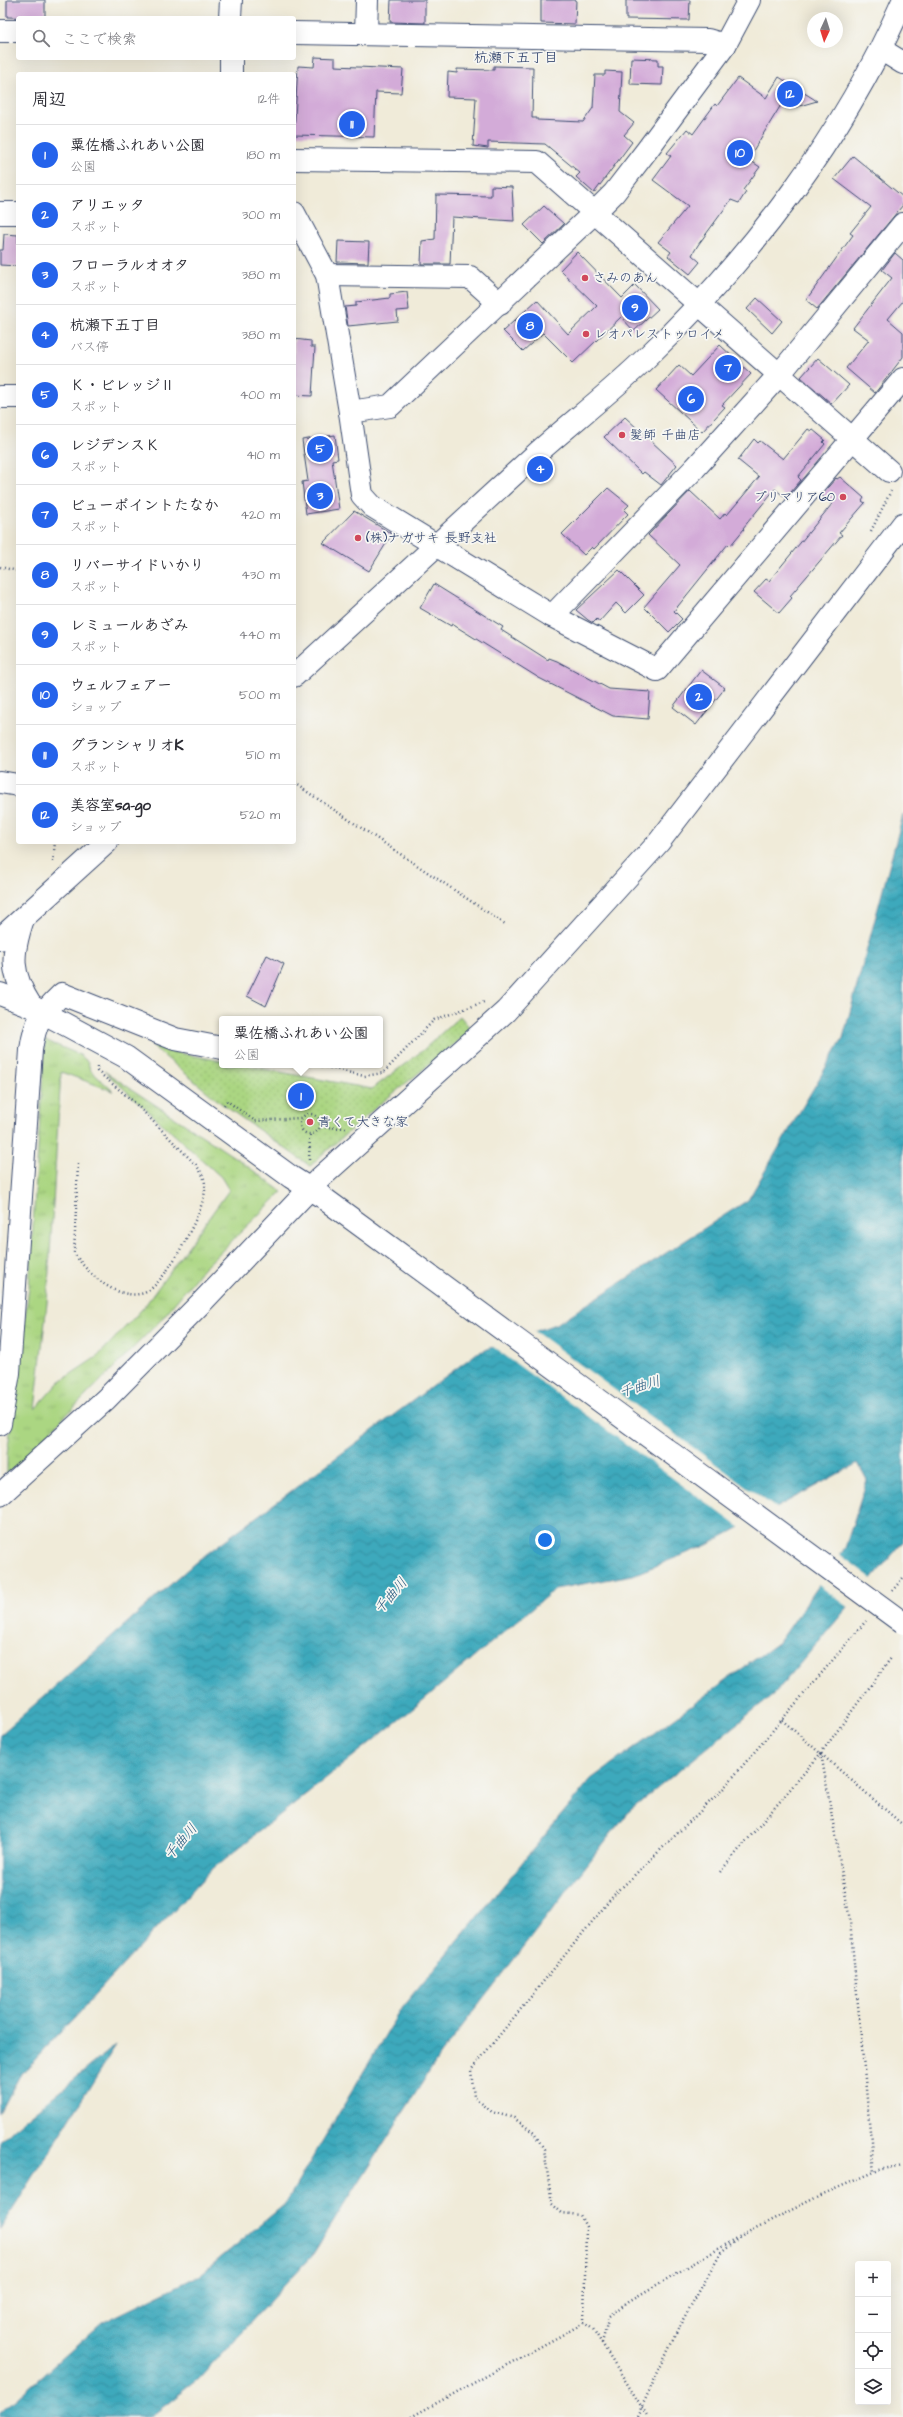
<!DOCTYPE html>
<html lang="ja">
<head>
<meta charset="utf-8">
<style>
	:root { --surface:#fff; --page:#f2f2f3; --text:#2b2b33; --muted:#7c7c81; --line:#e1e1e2; --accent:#2563eb }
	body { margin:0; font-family:"Architects Daughter","Klee One",sans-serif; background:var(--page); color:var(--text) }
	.controls { position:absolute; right:12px; bottom:12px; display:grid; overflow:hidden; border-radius:4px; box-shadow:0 4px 16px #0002 }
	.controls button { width:36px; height:36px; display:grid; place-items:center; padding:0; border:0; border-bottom:1px solid var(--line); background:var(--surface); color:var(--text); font:20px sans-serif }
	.compass { position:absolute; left:807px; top:12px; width:36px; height:36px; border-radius:50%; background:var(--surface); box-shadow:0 4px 16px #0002; rotate:184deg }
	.you { position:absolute; left:545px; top:1540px; width:14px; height:14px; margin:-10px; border:3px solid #fff; border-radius:50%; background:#1a73e8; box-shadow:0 0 0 6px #1a73e833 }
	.badge { display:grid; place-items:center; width:26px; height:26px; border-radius:50%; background:var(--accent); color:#fff; font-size:13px; font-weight:700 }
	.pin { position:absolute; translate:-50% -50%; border:2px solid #fff; box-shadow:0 1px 4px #0006 }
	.popup { position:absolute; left:219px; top:1016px; width:164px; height:52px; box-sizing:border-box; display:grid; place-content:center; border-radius:4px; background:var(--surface); filter:drop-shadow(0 1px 3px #0005); font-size:13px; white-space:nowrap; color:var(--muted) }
	.popup b { font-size:15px; color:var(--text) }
	.popup::after { content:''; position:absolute; left:50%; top:100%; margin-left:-8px; border:8px solid transparent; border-top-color:var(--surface) }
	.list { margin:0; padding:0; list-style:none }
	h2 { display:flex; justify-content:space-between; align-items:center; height:52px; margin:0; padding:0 16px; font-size:17px }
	h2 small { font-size:13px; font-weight:400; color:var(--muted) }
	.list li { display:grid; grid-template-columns:26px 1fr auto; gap:12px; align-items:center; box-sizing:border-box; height:60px; padding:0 16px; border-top:1px solid var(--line) }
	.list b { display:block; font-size:15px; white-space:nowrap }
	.list p { margin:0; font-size:13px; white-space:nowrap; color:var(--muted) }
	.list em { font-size:13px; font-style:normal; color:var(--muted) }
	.icon { flex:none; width:22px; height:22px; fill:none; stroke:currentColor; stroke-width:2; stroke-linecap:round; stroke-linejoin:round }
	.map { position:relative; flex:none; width:903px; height:2417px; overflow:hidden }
	.search { position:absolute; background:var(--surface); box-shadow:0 4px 16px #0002; left:16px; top:16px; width:280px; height:44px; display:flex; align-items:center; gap:10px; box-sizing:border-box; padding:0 14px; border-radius:4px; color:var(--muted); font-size:15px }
	.panel { position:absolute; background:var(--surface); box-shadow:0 4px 16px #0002; left:16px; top:72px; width:280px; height:772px; border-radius:4px }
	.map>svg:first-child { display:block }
	.grass { fill:url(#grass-tufts); stroke:#638270 }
	.park { fill:url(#park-dots); stroke:#638270 }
	.water { fill:url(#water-waves); stroke:#2c6c8d }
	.pier { fill:#f0ebd9 }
	.building { fill:#d3abd8 }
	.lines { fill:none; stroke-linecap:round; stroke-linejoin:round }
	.minor-casing { stroke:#3b4b70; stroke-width:24 }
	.path { stroke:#3b4b70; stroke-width:2.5; stroke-dasharray:1 3; stroke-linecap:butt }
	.minor { stroke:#fff; stroke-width:22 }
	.minor-bridge-casing { stroke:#3b4b70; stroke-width:24; stroke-linecap:butt }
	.minor-bridge { stroke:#fff; stroke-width:22 }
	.poi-dot { fill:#d1495b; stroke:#f6f6f2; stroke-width:1.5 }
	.labels { text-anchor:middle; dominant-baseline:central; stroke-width:3.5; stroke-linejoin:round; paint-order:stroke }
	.poi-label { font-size:13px; fill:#1b2f5e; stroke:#f6f6f2; text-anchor:start }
	.neighbourhood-label { font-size:14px; fill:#1b2f5e; stroke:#f6f6f2 }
	.water-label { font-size:14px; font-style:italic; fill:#275a7f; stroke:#f6f6f2 }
</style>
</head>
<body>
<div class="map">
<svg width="903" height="2417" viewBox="0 0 903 2417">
	<defs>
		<pattern id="grass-tufts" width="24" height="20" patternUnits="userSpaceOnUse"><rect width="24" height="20" fill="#abd682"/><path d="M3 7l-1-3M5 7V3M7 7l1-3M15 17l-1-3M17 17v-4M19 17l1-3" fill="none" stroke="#93b873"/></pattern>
		<pattern id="park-dots" width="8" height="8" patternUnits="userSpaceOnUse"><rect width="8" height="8" fill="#abd682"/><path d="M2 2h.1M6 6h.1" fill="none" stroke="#93b873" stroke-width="1.8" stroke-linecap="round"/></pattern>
		<pattern id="water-waves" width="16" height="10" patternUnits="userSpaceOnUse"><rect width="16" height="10" fill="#3ca9bc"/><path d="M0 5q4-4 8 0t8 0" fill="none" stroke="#328a9c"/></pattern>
	</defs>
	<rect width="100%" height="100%" fill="#f6f6f2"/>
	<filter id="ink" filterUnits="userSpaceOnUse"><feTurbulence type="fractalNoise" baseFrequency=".025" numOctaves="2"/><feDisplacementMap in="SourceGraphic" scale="8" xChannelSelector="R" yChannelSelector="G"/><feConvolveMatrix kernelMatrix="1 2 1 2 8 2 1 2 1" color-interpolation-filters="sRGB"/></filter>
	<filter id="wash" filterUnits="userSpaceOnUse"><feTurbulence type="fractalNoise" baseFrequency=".012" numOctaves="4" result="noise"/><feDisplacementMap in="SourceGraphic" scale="16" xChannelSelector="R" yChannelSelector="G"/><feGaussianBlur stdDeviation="0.9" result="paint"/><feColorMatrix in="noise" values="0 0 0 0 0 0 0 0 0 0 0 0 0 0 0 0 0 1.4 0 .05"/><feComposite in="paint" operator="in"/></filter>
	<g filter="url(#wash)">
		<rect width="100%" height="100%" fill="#f0ebd9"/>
		<!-- grass -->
		<path class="grass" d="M45,1040l35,15 8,7 2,8 23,21 -52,-19 -14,231 -12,106 24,-27 39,-26 46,-49 85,-117 -8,-13 -117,-106 135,89 43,32 -80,78 -42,51 -153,154v-20l22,-168z"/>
		<!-- park -->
		<path class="park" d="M460,1016l12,14 -98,79 -64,57 -88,-62 -71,-59 28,8 43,8v4h21l129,24 50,-38z"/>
		<!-- water -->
		<g class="water">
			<path d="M903,815v727l-127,150 -149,121 -187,242 -127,199 -115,126 -48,37h-150v-4l102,-90 98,-48 85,-71 114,-192 192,-233 189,-138 65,-93 22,-68 -9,-17 -151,82 -74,30 -78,14 -140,118 -204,163 -192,207 -19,36v-378l197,-174 280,-208 81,-30 190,-123 95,-162z"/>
			<path d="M116,2045l-116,185v-90z"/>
		</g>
		<!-- pier -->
		<g class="pier">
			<path d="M533,1330l244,179 -36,19 -249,-182z"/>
			<path d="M839,1554l35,26 -24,28 -33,-24z"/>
		</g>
		<g id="blocks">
			<!-- building -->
			<g class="building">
				<path d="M7,0h38v18l-38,-1z"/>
				<path d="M391,0h34v23l-35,-1z"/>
				<path d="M541,0h35l-1,24 -34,-1z"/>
				<path d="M626,0h64l-1,20 -63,-1z"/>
				<path d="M315,57l20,1v8l68,3 -2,24 -25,-1 -2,45 -80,-2 4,-69 16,1z"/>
				<path d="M631,58l27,1v7h5l-1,19 -32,-1z"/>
				<path d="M494,66l39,1 -1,51h5v2l46,2 10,-14 2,-33h10v-4l17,1 -2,40 14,11 -10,12 8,7 -38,51 -18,-16 4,-4 -35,-29 -57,-2v6l-15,-2 3,-48 -29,-1 1,-25 9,1v-4l37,1z"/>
				<path d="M779,77l38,24 -21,6 -12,-7 -36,59 12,8 -17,23 3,2 -7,11 -8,-3 -33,45 -6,10 8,7 -10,12 -22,-18 3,-4 -13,-10 30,-36 -35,-26 18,-24 -4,-3 20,-24 6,5 22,-30 2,2 21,-28 28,20z"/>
				<path d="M853,156l50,41v8l-86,104 -11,-9 47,-65 -3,-2 21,-26 -37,-28z"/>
				<path d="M491,186l21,1 2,34 -62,-4 -2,47h-29l1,-23 13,-2 1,-44 55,1z"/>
				<path d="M544,206l20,18 -21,20 -19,-19z"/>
				<path d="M4,234l14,1v31l-18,-1v-15h3z"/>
				<path d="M338,241l31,1 -1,21 -31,-1z"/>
				<path d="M577,252l45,46 13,-13 23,24 -24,22 -13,-14 -48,46 -30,-30 -20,18 -20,-20 34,-31 31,34 29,-28 -37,-36z"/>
				<path d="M895,253l8,7v41l-15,18 15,13v25l-28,36 -29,-25 23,-28 -16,-12 39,-50 -10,-8z"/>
				<path d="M407,292l2,18 -12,1 1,10 -50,5 -3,-19 11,-1v-4l34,-4v-4z"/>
				<path d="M757,298l25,23 -10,12 -25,-24z"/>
				<path d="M294,339l17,2v6h4l-3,49 -18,-1z"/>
				<path d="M720,345l31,29 -29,31 3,2 -23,25 -46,-42 23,-25 12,11z"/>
				<path d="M818,358l31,27 -17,19 -31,-27z"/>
				<path d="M625,417l52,48 -16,20 -17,-13 -2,2 -38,-37z"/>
				<path d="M808,429l3,2 1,-2 13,11 -2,2 2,2 -27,33 3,3 -15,18 -11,-9 -32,39 1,1 -14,17 -2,-2 -54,67 8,8 -13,13 -25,-25 36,-42 -32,-30 42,-44 30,28 5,-6 2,2 32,-38 -21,-17 16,-21 4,4 2,-2 23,18z"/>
				<path d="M335,435l3,24 -6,1 7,49 -33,5 -4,-32 6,-1 -6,-41z"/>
				<path d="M840,477l24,21 -2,3 3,2 -26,30 3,2 -52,61 2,2 -13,15 -25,-21 12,-13 3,2 63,-77 -11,-9 15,-17 1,1z"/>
				<path d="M608,488l21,17 -5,5 4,4 -34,35 -2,-2 -8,8 -22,-21z"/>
				<path d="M354,511l38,23 -23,37 -46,-28z"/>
				<path d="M619,570l25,25 -18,18 -10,-10 -17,19 -2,-3 -4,4 -5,-3 -12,-10z"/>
				<path d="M434,584l69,43 -2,3 47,30 1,-2 8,3 52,28 41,3 -2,27 -35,-3 -74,-38 -87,-54 -1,2 -31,-18z"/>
				<path d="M701,670l24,18 -29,37 -23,-18z"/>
				<path d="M267,955l17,9 -18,42 -19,-10z"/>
			</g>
		</g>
	</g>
	<g filter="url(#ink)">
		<use href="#blocks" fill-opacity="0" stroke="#3b4b70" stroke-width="1"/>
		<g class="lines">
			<!-- minor casing -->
			<g class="minor-casing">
				<g id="minor">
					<path d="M749,0l-24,45 -78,105 -33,43 -20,20 -204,193 -40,6 12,83 10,11 180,110 105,54 246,-291"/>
					<path d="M230,18l1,-18"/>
					<path d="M0,31h18"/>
					<path d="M294,33l414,7 17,5"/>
					<path d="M366,33l1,-33"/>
					<path d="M882,50l21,13"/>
					<path d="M231,58v16"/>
					<path d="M294,159l243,3 352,309"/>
					<path d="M0,213h18"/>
					<path d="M294,213l33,62 23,137"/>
					<path d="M327,275l143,2 30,27"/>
					<path d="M0,397h18"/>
					<path d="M552,616l143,-148 83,-92 125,-152"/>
					<path d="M294,676c81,-74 161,-148 241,-221 37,-33 76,-63 111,-97 106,-101 198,-223 257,-357"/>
					<path d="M0,782l18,3"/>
					<path d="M23,919c-12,36 -13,54 8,87"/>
					<path d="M0,939l107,-97"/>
					<path d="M0,994l31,12 95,51 165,120 30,19"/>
					<path d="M0,1424l9,-51 22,-323c4,-29 10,-36 31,-56l113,45 47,9"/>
					<path d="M0,1495l106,-96 97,-98 116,-122 187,-168 153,-169 244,-318"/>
				</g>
			</g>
			<!-- path -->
			<g class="path">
				<path d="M871,531l20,-40"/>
				<path d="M0,567l18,4"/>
				<path d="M294,783l211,141"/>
				<path d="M53,862l2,-20"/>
				<path d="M318,1065l46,11 19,-3 51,-53 50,-18"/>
				<path d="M224,1105l3,-4 28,20 46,-3"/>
				<circle cx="310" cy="1124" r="10"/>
				<path d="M321,1127l25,1"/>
				<path d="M309,1160l1,-26"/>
				<path d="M78,1164l-4,89c13,20 42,48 70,40 20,-6 60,-82 61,-103 1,-11 -3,-17 -9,-25l-62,-63 -37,-31v-7"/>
				<path d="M892,1591l11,-13"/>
				<path d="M782,1720l121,105"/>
				<path d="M821,1753l29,168 24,252"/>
				<path d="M720,1872l101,-119 70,-95"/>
				<path d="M584,2323l2,-96 -6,-12 -18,-2 -10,-9 -8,-55 -10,-16 -20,-15 -22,-6 -18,-15 -3,-27 143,-175 108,-105 144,-169"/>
				<path d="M602,2343l7,-27 20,-15 115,-67 77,-39 58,-25 24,-5"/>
				<path d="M411,2417l173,-94 9,6 55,88"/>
				<path d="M637,2417l44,-94 40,-70 16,-13"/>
			</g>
			<!-- minor -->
			<use href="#minor" class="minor"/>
			<!-- minor-bridge casing -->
			<g class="minor-bridge-casing">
				<path id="minor-bridge" d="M326,1200l577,423"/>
			</g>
			<!-- minor-bridge -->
			<use href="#minor-bridge" class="minor-bridge"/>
		</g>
	</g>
	<!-- markers -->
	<g class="poi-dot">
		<circle cx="585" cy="278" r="4"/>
		<circle cx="586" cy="334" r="4"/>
		<circle cx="622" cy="435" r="4"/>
		<circle cx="843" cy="497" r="4"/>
		<circle cx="358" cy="538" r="4"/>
		<circle cx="310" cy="1122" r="4"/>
	</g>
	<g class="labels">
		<!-- poi labels -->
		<g class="poi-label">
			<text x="593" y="278">さみのあん</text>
			<text x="594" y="334">レオパレストゥロイメ</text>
			<text x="630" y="435">髪師 千曲店</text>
			<text x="835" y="497" text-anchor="end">プリマリア60</text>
			<text x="366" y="538">(株)ナガサキ 長野支社</text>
			<text x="318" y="1122">青くて大きな家</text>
		</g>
		<!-- neighbourhood labels -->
		<g class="neighbourhood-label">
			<text x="516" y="58">杭瀬下五丁目</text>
		</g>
		<!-- water labels -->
		<g class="water-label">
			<text transform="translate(640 1387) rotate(-17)">千曲川</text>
			<text transform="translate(391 1596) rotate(-49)">千曲川</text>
			<text transform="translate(181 1842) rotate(-49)">千曲川</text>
		</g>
	</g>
</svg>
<div class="controls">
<button>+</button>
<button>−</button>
<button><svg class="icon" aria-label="locate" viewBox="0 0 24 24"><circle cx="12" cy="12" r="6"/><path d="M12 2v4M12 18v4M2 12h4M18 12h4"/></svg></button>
<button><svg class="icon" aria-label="layers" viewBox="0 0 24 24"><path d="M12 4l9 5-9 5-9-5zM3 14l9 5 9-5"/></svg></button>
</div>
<svg class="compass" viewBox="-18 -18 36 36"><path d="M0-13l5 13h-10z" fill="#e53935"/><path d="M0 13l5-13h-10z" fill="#7c7c81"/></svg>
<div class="you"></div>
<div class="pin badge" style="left:301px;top:1096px">1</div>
<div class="popup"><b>粟佐橋ふれあい公園</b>公園</div>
<div class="pin badge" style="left:699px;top:697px">2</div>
<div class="pin badge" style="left:320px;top:496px">3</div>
<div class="pin badge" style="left:540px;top:469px">4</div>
<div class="pin badge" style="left:320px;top:449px">5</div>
<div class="pin badge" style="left:691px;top:399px">6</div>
<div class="pin badge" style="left:728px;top:368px">7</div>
<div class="pin badge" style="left:530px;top:326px">8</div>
<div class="pin badge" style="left:635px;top:308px">9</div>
<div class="pin badge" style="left:740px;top:153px">10</div>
<div class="pin badge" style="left:352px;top:124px">11</div>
<div class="pin badge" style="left:790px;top:94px">12</div>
<div class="search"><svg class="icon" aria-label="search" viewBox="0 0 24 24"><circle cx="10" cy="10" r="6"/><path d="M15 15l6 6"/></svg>ここで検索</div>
<section class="panel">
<h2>周辺<small>12件</small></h2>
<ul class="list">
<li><span class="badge">1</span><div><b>粟佐橋ふれあい公園</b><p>公園</p></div><em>180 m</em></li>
<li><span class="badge">2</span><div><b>アリエッタ</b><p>スポット</p></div><em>300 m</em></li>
<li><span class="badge">3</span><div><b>フローラルオオタ</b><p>スポット</p></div><em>380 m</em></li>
<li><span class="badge">4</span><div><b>杭瀬下五丁目</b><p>バス停</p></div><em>380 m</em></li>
<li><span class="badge">5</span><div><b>Ｋ・ビレッジⅡ</b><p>スポット</p></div><em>400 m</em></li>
<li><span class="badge">6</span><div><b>レジデンスＫ</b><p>スポット</p></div><em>410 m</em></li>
<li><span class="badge">7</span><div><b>ビューポイントたなか</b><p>スポット</p></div><em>420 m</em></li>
<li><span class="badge">8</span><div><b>リバーサイドいかり</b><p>スポット</p></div><em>430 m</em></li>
<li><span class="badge">9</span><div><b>レミュールあざみ</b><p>スポット</p></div><em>440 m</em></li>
<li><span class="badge">10</span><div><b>ウェルフェアー</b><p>ショップ</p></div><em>500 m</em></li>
<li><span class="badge">11</span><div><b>グランシャリオK</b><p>スポット</p></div><em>510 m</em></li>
<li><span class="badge">12</span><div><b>美容室sa-go</b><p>ショップ</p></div><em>520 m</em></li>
</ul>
</section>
</div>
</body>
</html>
